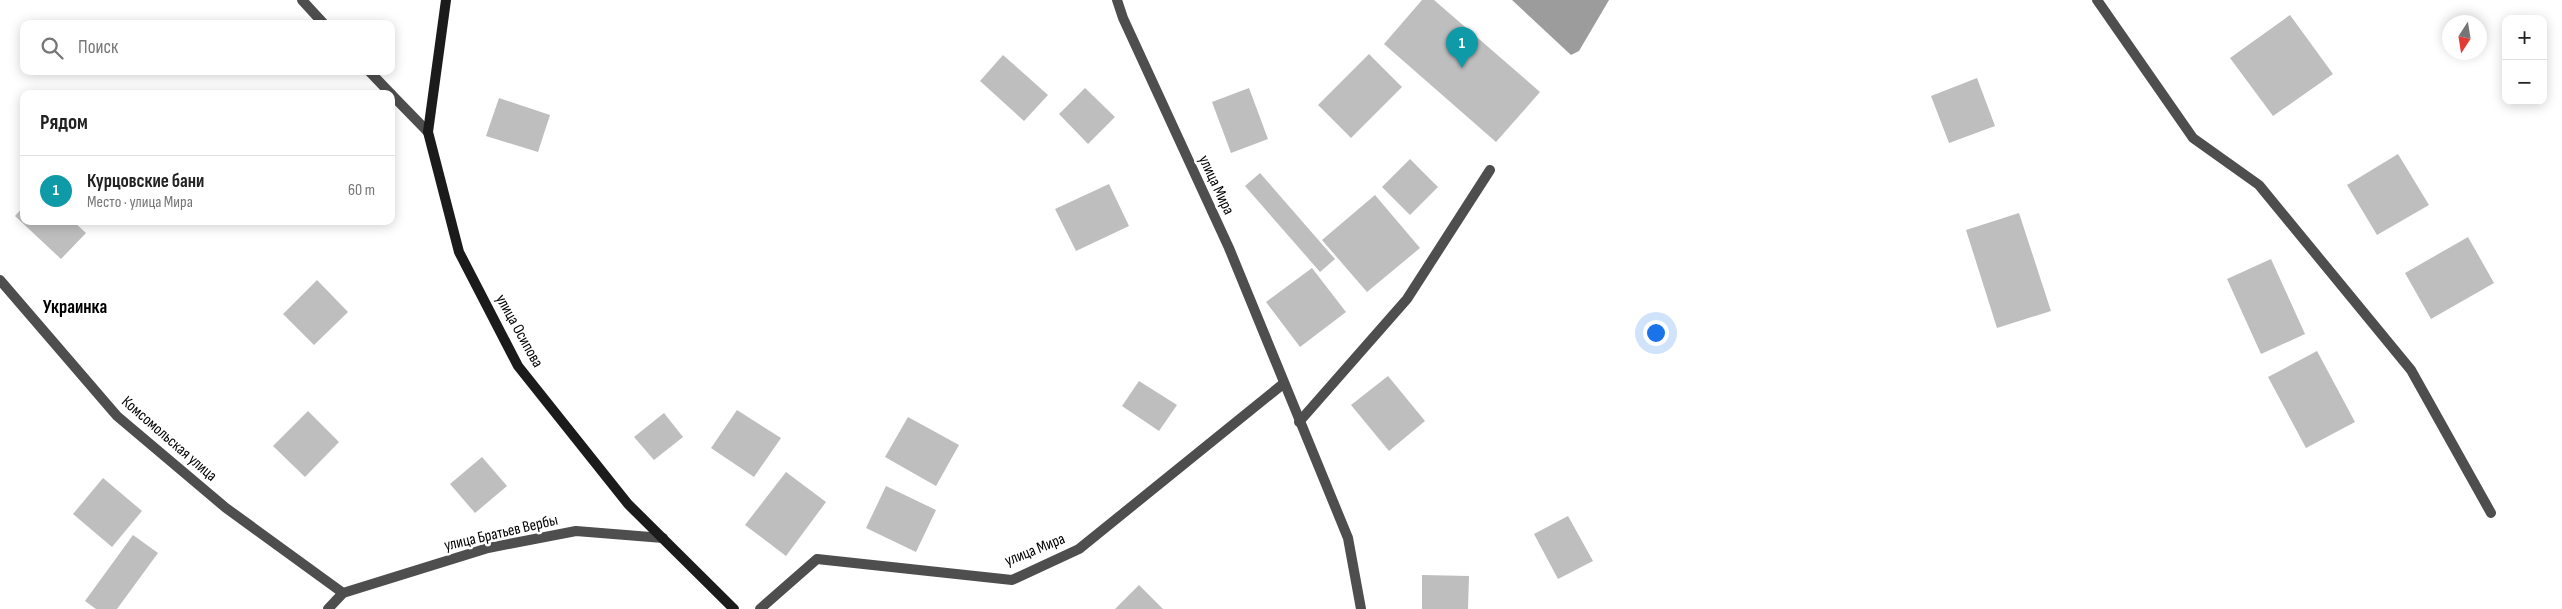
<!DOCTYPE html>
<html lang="ru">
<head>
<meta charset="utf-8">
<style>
	:root { --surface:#fff; --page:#f6f6f6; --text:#222; --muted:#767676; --line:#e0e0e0; --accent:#d93025 }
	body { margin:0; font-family:"Sofia Sans Condensed",sans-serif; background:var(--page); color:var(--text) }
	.controls { position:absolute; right:15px; top:15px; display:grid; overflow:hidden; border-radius:10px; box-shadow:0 2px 12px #0003 }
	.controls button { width:45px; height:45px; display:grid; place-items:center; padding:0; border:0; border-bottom:1px solid var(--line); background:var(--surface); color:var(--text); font:25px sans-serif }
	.compass { position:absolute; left:2442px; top:15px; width:45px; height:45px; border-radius:50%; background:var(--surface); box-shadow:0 2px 12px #0003; rotate:192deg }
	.you { position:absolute; left:1655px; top:332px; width:18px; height:18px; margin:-12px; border:4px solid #fff; border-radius:50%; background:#1a73e8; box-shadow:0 0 0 8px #1a73e833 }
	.badge { display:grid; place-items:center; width:32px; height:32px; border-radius:50%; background:var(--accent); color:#fff; font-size:16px; font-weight:700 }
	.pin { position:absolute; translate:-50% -41px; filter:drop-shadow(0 1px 2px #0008) }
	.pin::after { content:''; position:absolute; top:26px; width:18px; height:15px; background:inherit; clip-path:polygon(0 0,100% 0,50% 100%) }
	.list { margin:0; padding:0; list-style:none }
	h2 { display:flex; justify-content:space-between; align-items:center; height:65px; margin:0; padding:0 20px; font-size:21px }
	h2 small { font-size:16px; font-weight:400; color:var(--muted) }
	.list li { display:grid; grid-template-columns:32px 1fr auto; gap:15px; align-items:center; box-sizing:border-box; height:70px; padding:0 20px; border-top:1px solid var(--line) }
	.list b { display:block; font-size:19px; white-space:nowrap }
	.list p { margin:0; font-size:16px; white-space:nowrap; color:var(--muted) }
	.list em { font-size:16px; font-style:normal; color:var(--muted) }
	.icon { flex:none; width:28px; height:28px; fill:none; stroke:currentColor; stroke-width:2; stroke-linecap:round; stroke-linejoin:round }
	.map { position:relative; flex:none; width:2562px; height:609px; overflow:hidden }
	.search { position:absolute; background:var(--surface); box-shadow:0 2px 12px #0003; left:20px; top:20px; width:375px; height:55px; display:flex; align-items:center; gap:12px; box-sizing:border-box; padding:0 18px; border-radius:10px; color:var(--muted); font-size:19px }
	.panel { position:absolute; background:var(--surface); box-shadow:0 2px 12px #0003; left:20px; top:90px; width:375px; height:135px; border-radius:10px }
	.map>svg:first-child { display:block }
	.water { fill:#9c9c9c }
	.building { fill:#bebebe }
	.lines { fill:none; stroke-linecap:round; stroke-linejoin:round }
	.lane { stroke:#4e4e4e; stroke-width:10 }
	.street { stroke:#4e4e4e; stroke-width:10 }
	.secondary { stroke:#1b1b1b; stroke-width:10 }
	.labels { text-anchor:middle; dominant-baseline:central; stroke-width:5; stroke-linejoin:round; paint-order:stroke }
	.street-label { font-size:16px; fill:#000; stroke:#fff }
	.quarter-label { font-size:19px; font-weight:bold; fill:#000; stroke:#fff }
</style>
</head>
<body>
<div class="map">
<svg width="2562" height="609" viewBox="0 0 2562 609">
	<rect width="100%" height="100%" fill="#fff"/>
	<!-- water -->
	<path class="water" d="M1512,0h97l-30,51 -8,4z"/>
	<!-- building -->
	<g class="building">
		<path d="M1422,0h12l106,92 -44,50 -112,-98z"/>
		<path d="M2290,15l43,59 -60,42 -43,-58z"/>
		<path d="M1369,54l33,33 -51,51 -33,-33z"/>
		<path d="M1003,55l45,40 -24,26 -44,-40z"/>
		<path d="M1977,78l18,48 -46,17 -18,-47z"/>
		<path d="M1085,88l30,29 -27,27 -29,-30z"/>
		<path d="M1249,88l19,51 -37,14 -19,-51z"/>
		<path d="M499,98l51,17 -12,37 -52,-16z"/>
		<path d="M2398,154l31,51 -52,30 -30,-50z"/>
		<path d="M1410,159l28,28 -28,28 -28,-28z"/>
		<path d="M1260,173l75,86 -15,13 -75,-86z"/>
		<path d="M1109,184l20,42 -53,25 -21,-42z"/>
		<path d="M1375,195l45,53 -53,44 -45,-52z"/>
		<path d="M24,206v15h49l13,12 -25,26 -46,-43z"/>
		<path d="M2019,213l32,98 -54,17 -31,-98z"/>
		<path d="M2468,237l26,46 -63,36 -26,-46z"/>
		<path d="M2271,259l34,75 -44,20 -34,-75z"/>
		<path d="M1312,268l34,44 -46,35 -34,-45z"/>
		<path d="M317,280l31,32 -34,33 -31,-31z"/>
		<path d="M2317,351l38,71 -49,26 -38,-71z"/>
		<path d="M1388,376l37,45 -36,30 -38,-46z"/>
		<path d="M1139,381l38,24 -18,26 -37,-25z"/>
		<path d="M737,410l44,28 -27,39 -43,-29z"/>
		<path d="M308,411l31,31 -34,35 -32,-31z"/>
		<path d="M664,413l19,24 -29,23 -20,-23z"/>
		<path d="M908,417l51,28 -23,41 -51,-29z"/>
		<path d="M482,457l25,29 -32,27 -25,-29z"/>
		<path d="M786,472l40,30 -40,54 -41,-31z"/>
		<path d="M103,478l39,33 -30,36 -39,-33z"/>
		<path d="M886,486l50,24 -20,42 -50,-24z"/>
		<path d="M1568,516l25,45 -35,18 -24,-45z"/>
		<path d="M133,535l25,18 -41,56h-21l-11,-8z"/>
		<path d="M1422,575l47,1 -1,33h-46z"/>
		<path d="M1139,585l24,24h-48z"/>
	</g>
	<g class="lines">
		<!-- lane -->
		<path class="lane" d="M1299,422l108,-123 83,-129"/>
		<!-- street -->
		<g class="street">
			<path d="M302,0l22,24"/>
			<path d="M1117,0l6,18 106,230 119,290 13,71"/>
			<path d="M2097,0l96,138 66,47 152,185 80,143"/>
			<path d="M369,71l22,23"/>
			<path d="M391,94l37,38"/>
			<path d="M0,280l117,136 109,92 117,85"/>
			<path d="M328,609l15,-16 145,-45 88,-17 87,7"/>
			<path d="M760,609l57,-50 195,21 67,-31 204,-165"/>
		</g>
		<!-- secondary -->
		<path class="secondary" d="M446,0l-18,132 31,120 59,114 110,138 106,105"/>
	</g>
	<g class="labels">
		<!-- street labels -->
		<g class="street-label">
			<text transform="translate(1216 185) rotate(65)">улица Мира</text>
			<text transform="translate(519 331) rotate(61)">улица Осипова</text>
			<text transform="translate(169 439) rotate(41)">Комсомольская улица</text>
			<text transform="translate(501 533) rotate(-13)">улица Братьев Вербы</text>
			<text transform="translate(1035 550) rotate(-22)">улица Мира</text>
		</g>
		<!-- quarter labels -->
		<g class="quarter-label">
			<text x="75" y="307">Украинка</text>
		</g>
	</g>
</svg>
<div class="controls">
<button>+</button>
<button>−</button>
</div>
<svg class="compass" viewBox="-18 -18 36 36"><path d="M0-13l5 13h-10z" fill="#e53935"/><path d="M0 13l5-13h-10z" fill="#767676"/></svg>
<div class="you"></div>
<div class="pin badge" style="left:1462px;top:68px;background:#0f9aa8">1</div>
<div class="search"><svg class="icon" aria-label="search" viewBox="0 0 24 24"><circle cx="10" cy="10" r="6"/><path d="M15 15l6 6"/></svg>Поиск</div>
<section class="panel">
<h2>Рядом<small></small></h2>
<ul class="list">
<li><span class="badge" style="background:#0f9aa8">1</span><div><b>Курцовские бани</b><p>Место · улица Мира</p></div><em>60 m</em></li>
</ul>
</section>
</div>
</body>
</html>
